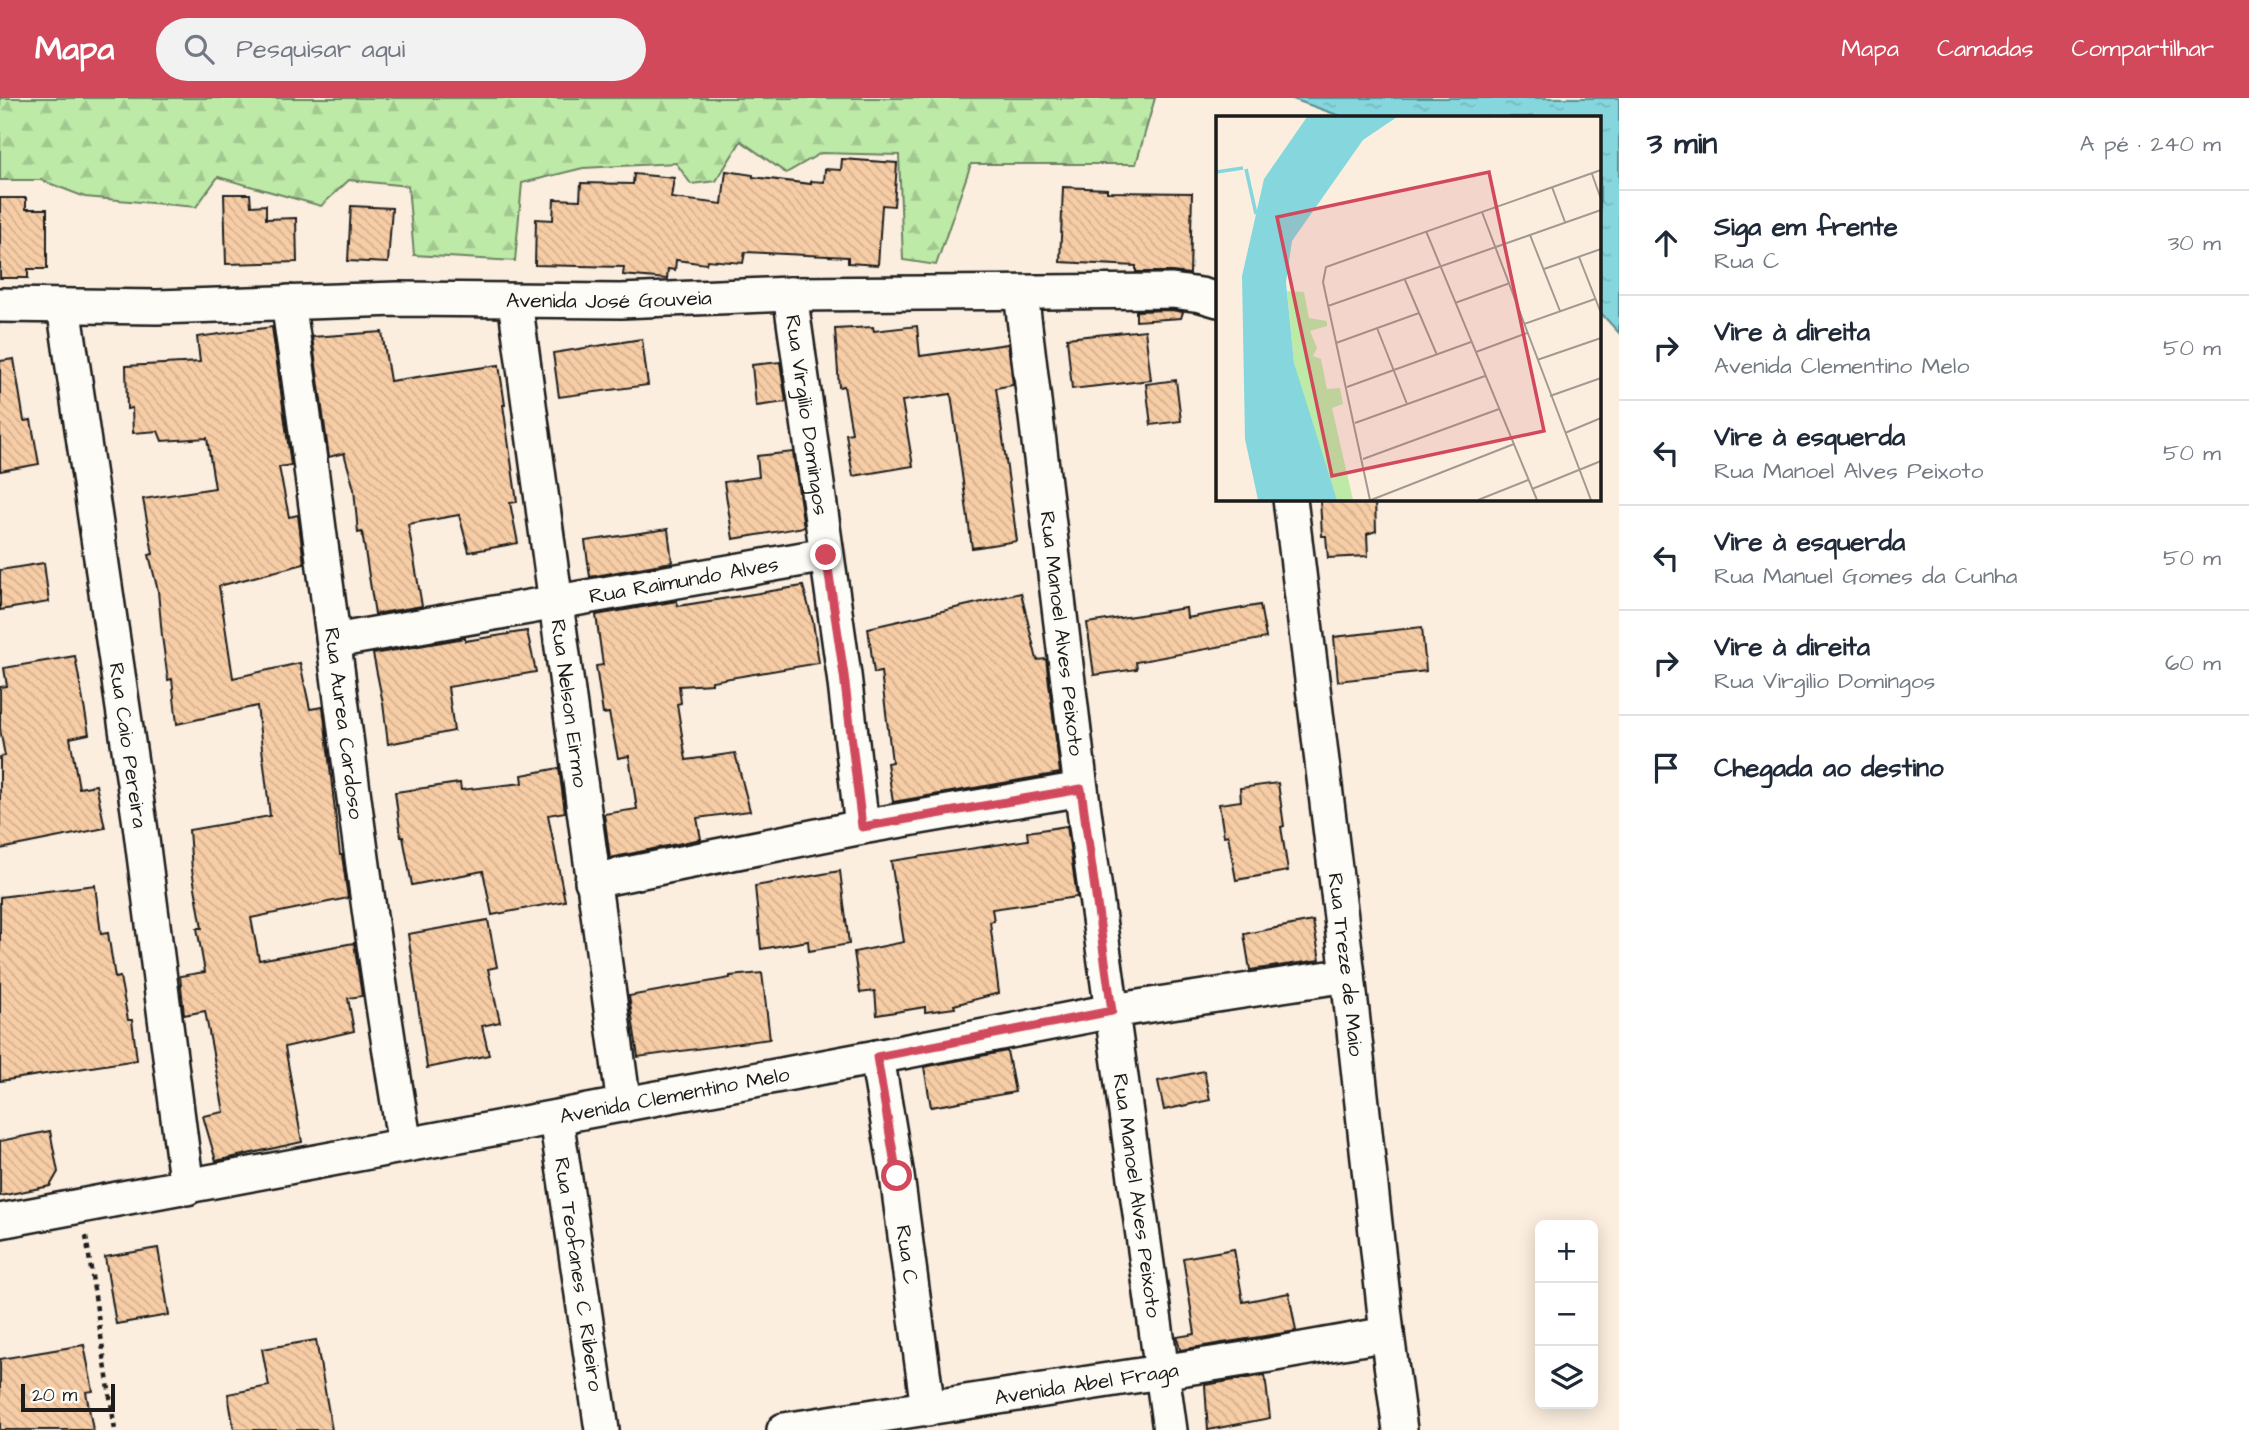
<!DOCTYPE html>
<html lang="pt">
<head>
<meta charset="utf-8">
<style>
	:root { --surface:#fff; --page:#f2f2f3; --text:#1f2937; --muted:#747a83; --line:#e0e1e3; --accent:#d1495b }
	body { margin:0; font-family:"Architects Daughter",sans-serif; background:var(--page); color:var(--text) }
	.controls { position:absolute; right:21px; bottom:21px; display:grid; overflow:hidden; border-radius:10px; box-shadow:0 4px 18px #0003 }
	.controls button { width:63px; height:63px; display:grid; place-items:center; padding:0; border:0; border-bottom:2px solid var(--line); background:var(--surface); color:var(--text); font:35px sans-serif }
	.scale { position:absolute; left:21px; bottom:18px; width:94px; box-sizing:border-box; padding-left:7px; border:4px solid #1c1c1c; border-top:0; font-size:19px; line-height:24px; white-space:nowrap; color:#1c1c1c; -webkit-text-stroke:5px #fdfcf7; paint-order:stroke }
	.stop { position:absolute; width:21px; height:21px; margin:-16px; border:5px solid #d1495b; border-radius:50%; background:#fff }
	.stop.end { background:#d1495b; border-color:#fff; box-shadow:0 2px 7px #0008 }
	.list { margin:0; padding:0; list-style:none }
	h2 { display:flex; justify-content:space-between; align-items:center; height:91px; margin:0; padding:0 28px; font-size:30px }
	h2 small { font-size:23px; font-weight:400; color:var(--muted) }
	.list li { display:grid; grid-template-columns:46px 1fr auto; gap:21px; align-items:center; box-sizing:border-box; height:105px; padding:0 28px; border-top:2px solid var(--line) }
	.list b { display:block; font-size:26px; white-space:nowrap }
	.list p { margin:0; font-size:23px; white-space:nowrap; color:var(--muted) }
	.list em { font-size:23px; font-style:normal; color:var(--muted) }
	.icon { flex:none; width:38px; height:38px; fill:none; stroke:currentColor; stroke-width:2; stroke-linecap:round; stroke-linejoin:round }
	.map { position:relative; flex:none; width:1619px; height:1332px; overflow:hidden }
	header { display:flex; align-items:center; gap:42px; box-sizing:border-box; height:98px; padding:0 35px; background:var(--accent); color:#fff }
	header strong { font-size:33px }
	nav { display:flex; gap:38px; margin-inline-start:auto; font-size:24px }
	.search { width:490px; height:63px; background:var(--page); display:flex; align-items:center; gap:18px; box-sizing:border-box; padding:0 24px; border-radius:38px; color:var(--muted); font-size:26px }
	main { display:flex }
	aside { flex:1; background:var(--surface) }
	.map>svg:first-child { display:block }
	.forest { fill:url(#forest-firs); stroke:#6c8362; stroke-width:2 }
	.water { fill:url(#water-ripples); stroke:#5b8c90; stroke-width:2 }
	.building { fill:url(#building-back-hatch); stroke:#1c1c1c; stroke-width:2 }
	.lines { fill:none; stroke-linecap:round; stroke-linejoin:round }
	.minor-casing { stroke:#1c1c1c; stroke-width:38 }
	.path { stroke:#1c1c1c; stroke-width:4.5; stroke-dasharray:5 5; stroke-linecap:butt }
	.minor { stroke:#fdfcf7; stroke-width:33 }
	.route { stroke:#d1495b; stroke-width:9 }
	.labels { text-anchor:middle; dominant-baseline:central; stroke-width:6; stroke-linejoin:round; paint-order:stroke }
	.street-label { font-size:21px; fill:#1c1c1c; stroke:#fdfcf7 }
	.inset-river { fill:none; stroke:#85d7dd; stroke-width:3.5 }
	.inset-road { fill:none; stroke:#a29a91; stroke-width:2 }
	.view { fill:#d1495b; fill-opacity:0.15; stroke:#d1495b; stroke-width:3.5 }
	.inset-edge { fill:none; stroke:#1c1c1c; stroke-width:3.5 }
</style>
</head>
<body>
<header>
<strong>Mapa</strong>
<div class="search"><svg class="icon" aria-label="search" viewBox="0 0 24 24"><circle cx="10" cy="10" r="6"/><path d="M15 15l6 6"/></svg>Pesquisar aqui</div>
<nav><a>Mapa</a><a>Camadas</a><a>Compartilhar</a></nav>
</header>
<main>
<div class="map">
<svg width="1619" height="1332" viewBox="0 0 1619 1332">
	<defs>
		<pattern id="forest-firs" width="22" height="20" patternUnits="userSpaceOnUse" patternTransform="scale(1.75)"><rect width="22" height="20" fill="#bdeaa7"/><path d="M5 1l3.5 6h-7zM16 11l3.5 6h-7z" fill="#a2c88f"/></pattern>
		<pattern id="water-ripples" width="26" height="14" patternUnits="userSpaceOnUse" patternTransform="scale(1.75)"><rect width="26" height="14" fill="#85d7dd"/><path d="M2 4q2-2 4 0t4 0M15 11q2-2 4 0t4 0" fill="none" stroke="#72b8bd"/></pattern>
		<pattern id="building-back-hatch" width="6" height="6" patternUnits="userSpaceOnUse" patternTransform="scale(1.75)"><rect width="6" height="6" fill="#f7cda6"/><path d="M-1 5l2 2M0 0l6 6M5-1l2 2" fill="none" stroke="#d3af8e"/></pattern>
	</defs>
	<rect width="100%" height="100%" fill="#fbeedf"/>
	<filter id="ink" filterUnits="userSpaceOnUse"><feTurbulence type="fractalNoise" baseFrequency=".0143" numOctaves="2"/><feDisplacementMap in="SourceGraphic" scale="14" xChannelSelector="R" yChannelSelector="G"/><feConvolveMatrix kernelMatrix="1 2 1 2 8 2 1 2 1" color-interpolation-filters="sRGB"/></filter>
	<g filter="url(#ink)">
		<!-- forest -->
		<path class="forest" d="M0,0h1155l-19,66h-165l-35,101 -33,-5 -4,-105 -78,-2 -35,20 -45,-32 -25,40 -25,3 -15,-21 -93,5 -61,15 -7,78 -101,-6 -6,-69 -59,-6 -28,26 -103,-29 -22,30 -111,-10 -44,-17h-41z"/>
		<!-- water -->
		<path class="water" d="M1290,0h329v235l-19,-21v-195h-257z"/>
		<!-- building -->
		<g class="building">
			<path d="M842,61l55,4 -3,43 -12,-1 -4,60 -30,-2v-6l-103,-5 -2,11 -36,-3 -1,4 -30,-4 -1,10 -7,-1 -1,10 -44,-4 1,-8 -89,-2 1,-46 17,1 1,-21 26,1 1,-17 52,1 1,-10 40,4 -3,20 51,6 4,-33 27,4v2l58,7v-3l13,1 1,-13 16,1z"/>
			<path d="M1063,89l44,2v3l85,1 -2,81 -18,-2h-36v-6l-76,-4z"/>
			<path d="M224,96h26l1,12 15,-1v14l30,-1 1,44 -71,2z"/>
			<path d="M0,100h26v11h21v60h-19v9h-28z"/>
			<path d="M351,108l41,2 -4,55 -40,-2z"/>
			<path d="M1171,212l12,2 -2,6 -45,3v-10z"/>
			<path d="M917,228l3,30 88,-12 5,41 -17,3 21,153 -45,7 -21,-154 -49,7 11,65 -60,10 -7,-42 6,-1 -8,-47 -5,1 -4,-58 38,-2 1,4z"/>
			<path d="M272,229l19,138 -12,2 10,50 9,-2 6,49 -85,22 14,92 67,-15 10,46 13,-2 17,148h2l6,43 -97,20 8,42 95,-17 8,53 -14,2 6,33 -69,16 17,95 -86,19 -13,-45 21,-4 -19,-101 -21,4 -4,-39 25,-4 -8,-44h5l-10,-58 -3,-40 81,-14 -13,-110 -80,18 -5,-45 -4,1 -6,-44 -4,-45 -9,-36 4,-1 -10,-55 72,-11 -8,-50 -45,3 -4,-10 -25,2 -1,-25 -5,1 -1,-43 74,-4 -3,-25z"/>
			<path d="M1145,232l6,50 -79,9 -5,-51z"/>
			<path d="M382,234l8,49 109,-16 6,40h-2l14,97 -7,1 8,40 -49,9 -10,-37 -51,9 14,82 -47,8 -13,-82 -4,1 -4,-44 -10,-36 -15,4 -17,-120z"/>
			<path d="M642,241l6,46 -89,12 -6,-44z"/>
			<path d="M14,261l10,62 7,-1 8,44 -39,7v-110z"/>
			<path d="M780,264l6,40 -30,4 -4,-41z"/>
			<path d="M1176,282l5,41 -30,4 -5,-41z"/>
			<path d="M793,354l11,75 -71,12 -9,-57 35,-5 -2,-21z"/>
			<path d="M1320,401h55l1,32 -9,3 1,22 -40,2 -2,-22h-4z"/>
			<path d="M668,431l4,33 -82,15 -5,-36z"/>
			<path d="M44,465l5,39 -49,8v-40z"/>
			<path d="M803,488l10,36 6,41 -107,18v3l-33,2 2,17 -4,1 9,56 49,-7 15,58 -53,7 4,21 -91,19 -6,-44 33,-5 -8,-53 -11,2 -9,-45 -6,1 -7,-48 7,-1 -7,-50 81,-14 1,5z"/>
			<path d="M1021,495l16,67 9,-1 14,114 -167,29 -6,-39 5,-1 -11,-90 -7,1 -6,-45z"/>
			<path d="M1260,507l6,33 -130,24 1,7 -43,6 -7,-52 99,-15 1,10z"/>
			<path d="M1422,529l4,44 -88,10 -4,-44z"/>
			<path d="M527,533l9,41 -88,15 6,44 -66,13 -5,-41 -10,-49 92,-16v3z"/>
			<path d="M75,558l14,78 -19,4 9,50 17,-3 9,43 -105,21v-92l5,-1 -5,-27v-42l7,-1 -3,-18z"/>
			<path d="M559,670l6,44 -17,3 17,86 -73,14 -9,-44 -71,14 -9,-48h-2l-6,-45 65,-9 1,7 62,-7 -1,-8z"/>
			<path d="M1278,685l6,43 -3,1 7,44 -52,9 -8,-45 -4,1 -5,-32 22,-3 -1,-13z"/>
			<path d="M1067,728l10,71 -85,12 2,12 -4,1 9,71 -45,12 1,3 -30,4v-5l-48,8 -2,-24 -15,2 -6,-41 50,-10 -13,-81 137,-21 -1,-8z"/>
			<path d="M840,773l9,73 -40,7 -1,-10 -47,8 -6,-63z"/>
			<path d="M95,787l6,49 7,-1 7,45 5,-1 8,43h4l5,40 -137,21v-184z"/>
			<path d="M488,822l9,47 -9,2 12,53 -18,4 7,29 -62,13 -19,-134z"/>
			<path d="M1313,823l7,39 -70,10 -6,-36z"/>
			<path d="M762,875l8,66 -132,18 -9,-61 101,-18v-2z"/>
			<path d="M1007,953l8,41 -84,15 -7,-40z"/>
			<path d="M1204,973l6,29 -46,10 -6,-29z"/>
			<path d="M50,1033l8,41 -8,14 -50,10v-55z"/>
			<path d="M158,1150l11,67 -53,9 -11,-67z"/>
			<path d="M1234,1151l9,53 46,-9 7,38 -116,19 -3,-13 18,-3 -12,-76z"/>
			<path d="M316,1242l16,90h-98l-6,-36 41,-8 -7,-37z"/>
			<path d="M84,1247l9,46 -7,1 7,38h-93v-71z"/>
			<path d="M1265,1277l5,43 -62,12 -3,-45z"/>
		</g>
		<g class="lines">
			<!-- minor casing -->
			<g class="minor-casing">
				<g id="minor">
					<path id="s1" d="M1021,195l60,496 89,641"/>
					<path id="s2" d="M790,196l54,381 18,152"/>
					<path id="s3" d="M515,203l109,804"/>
					<path id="s4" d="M288,204c41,281 70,563 117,843"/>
					<path id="s5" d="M0,207l157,2 240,-8 224,2 169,-7 382,-3 29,4 17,5"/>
					<path id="s6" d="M64,208l76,518 47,364"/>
					<path id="s7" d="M1290,401l58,476 39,359 13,96"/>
					<path id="s8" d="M334,543l492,-86"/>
					<path d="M592,783l270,-54 219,-38"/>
					<path id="s9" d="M877,959l20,119 31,233"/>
					<path id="s10" d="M556,1020l46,312"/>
					<path id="s11" d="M0,1123l877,-164 235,-46 236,-36"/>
					<path id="s12" d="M784,1332l480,-74 123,-22"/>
				</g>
			</g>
			<!-- path -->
			<path class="path" d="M86,1138l29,194"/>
			<!-- minor -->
			<use href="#minor" class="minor"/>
		</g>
	</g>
	<g class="lines" filter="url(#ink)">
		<!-- route -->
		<path class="route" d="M826,457l18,120 18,152 219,-38 31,222 -235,46 20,119"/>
	</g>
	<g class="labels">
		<!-- street labels -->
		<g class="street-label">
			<text stroke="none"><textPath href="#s5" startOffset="609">Avenida José Gouveia</textPath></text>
			<text stroke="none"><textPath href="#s2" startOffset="122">Rua Virgilio Domingos</textPath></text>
			<text stroke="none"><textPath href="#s8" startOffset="355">Rua Raimundo Alves</textPath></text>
			<text stroke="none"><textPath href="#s1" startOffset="343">Rua Manoel Alves Peixoto</textPath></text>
			<text stroke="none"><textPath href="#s3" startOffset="406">Rua Nelson Eirmo</textPath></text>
			<text stroke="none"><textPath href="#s4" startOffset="425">Rua Aurea Cardoso</textPath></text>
			<text stroke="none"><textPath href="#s6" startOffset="444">Rua Caio Pereira</textPath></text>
			<text stroke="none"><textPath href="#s7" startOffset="469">Rua Treze de Maio</textPath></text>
			<text stroke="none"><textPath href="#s11" startOffset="686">Avenida Clementino Melo</textPath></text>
			<text stroke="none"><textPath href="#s1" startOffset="910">Rua Manoel Alves Peixoto</textPath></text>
			<text stroke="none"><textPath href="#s9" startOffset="200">Rua C</textPath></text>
			<text stroke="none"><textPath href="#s10" startOffset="158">Rua Teofanes C Ribeiro</textPath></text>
			<text stroke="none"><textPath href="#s12" startOffset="306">Avenida Abel Fraga</textPath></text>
		</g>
	</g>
	<!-- overview -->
	<g transform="translate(1216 18)">
		<rect width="385" height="385" fill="#fbeedf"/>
		<path d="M71,175l17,1 5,26 18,3v5l-17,5 7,17 -4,8 8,3 6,30 13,-1 3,16 -11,4 21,92h-16l-29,-82 -14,-55z" fill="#bdeaa7"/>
		<path d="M91,1h90l-34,23 -71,101 -6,41 8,81 43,137h-79l-13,-61 -3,-163 22,-97z" fill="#85d7dd"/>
		<path class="inset-river" d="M30,53l10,45M0,56l27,-4"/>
		<path class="inset-road" d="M376,58l9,25M336,71l13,35M266,96l109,288M210,115l111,269M314,119l30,76M363,141l22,56M328,153l57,-20M189,164l32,75M239,187l55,-20M112,190l273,-96M308,208l71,-25M161,212l30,76M120,227l83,-30M260,236l51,-19M321,244l64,-22M131,271l124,-45M334,280l51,-18M139,307l130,-47M349,317l36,-15M147,343l136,-50M316,373l69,-28M154,384l-47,-218 3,-15 275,-97M155,384l143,-56M262,384l50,-20"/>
		<path class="view" d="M273,56l55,259 -212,45 -55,-259z"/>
		<rect width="385" height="385" class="inset-edge"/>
	</g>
</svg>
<div class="controls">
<button>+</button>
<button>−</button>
<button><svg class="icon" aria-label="layers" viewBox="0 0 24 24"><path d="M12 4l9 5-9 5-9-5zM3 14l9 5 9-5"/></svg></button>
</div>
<div class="scale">20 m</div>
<div class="stop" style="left:897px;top:1078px"></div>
<div class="stop end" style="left:826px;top:457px"></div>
</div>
<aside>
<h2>3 min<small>A pé · 240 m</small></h2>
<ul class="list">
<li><svg class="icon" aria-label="ahead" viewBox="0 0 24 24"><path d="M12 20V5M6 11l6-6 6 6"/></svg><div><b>Siga em frente</b><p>Rua C</p></div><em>30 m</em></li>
<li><svg class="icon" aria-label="right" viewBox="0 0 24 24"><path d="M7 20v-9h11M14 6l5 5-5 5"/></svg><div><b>Vire à direita</b><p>Avenida Clementino Melo</p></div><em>50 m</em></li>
<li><svg class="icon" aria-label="left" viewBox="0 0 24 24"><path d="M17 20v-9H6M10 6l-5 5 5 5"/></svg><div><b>Vire à esquerda</b><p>Rua Manoel Alves Peixoto</p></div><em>50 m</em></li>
<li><svg class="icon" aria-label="left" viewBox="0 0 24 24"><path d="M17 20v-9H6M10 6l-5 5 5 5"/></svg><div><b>Vire à esquerda</b><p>Rua Manuel Gomes da Cunha</p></div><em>50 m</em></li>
<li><svg class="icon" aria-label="right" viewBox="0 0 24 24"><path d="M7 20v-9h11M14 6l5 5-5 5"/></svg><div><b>Vire à direita</b><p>Rua Virgilio Domingos</p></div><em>60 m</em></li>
<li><svg class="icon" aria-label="arrive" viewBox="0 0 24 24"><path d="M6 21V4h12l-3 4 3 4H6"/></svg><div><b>Chegada ao destino</b></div></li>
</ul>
</aside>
</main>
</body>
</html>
